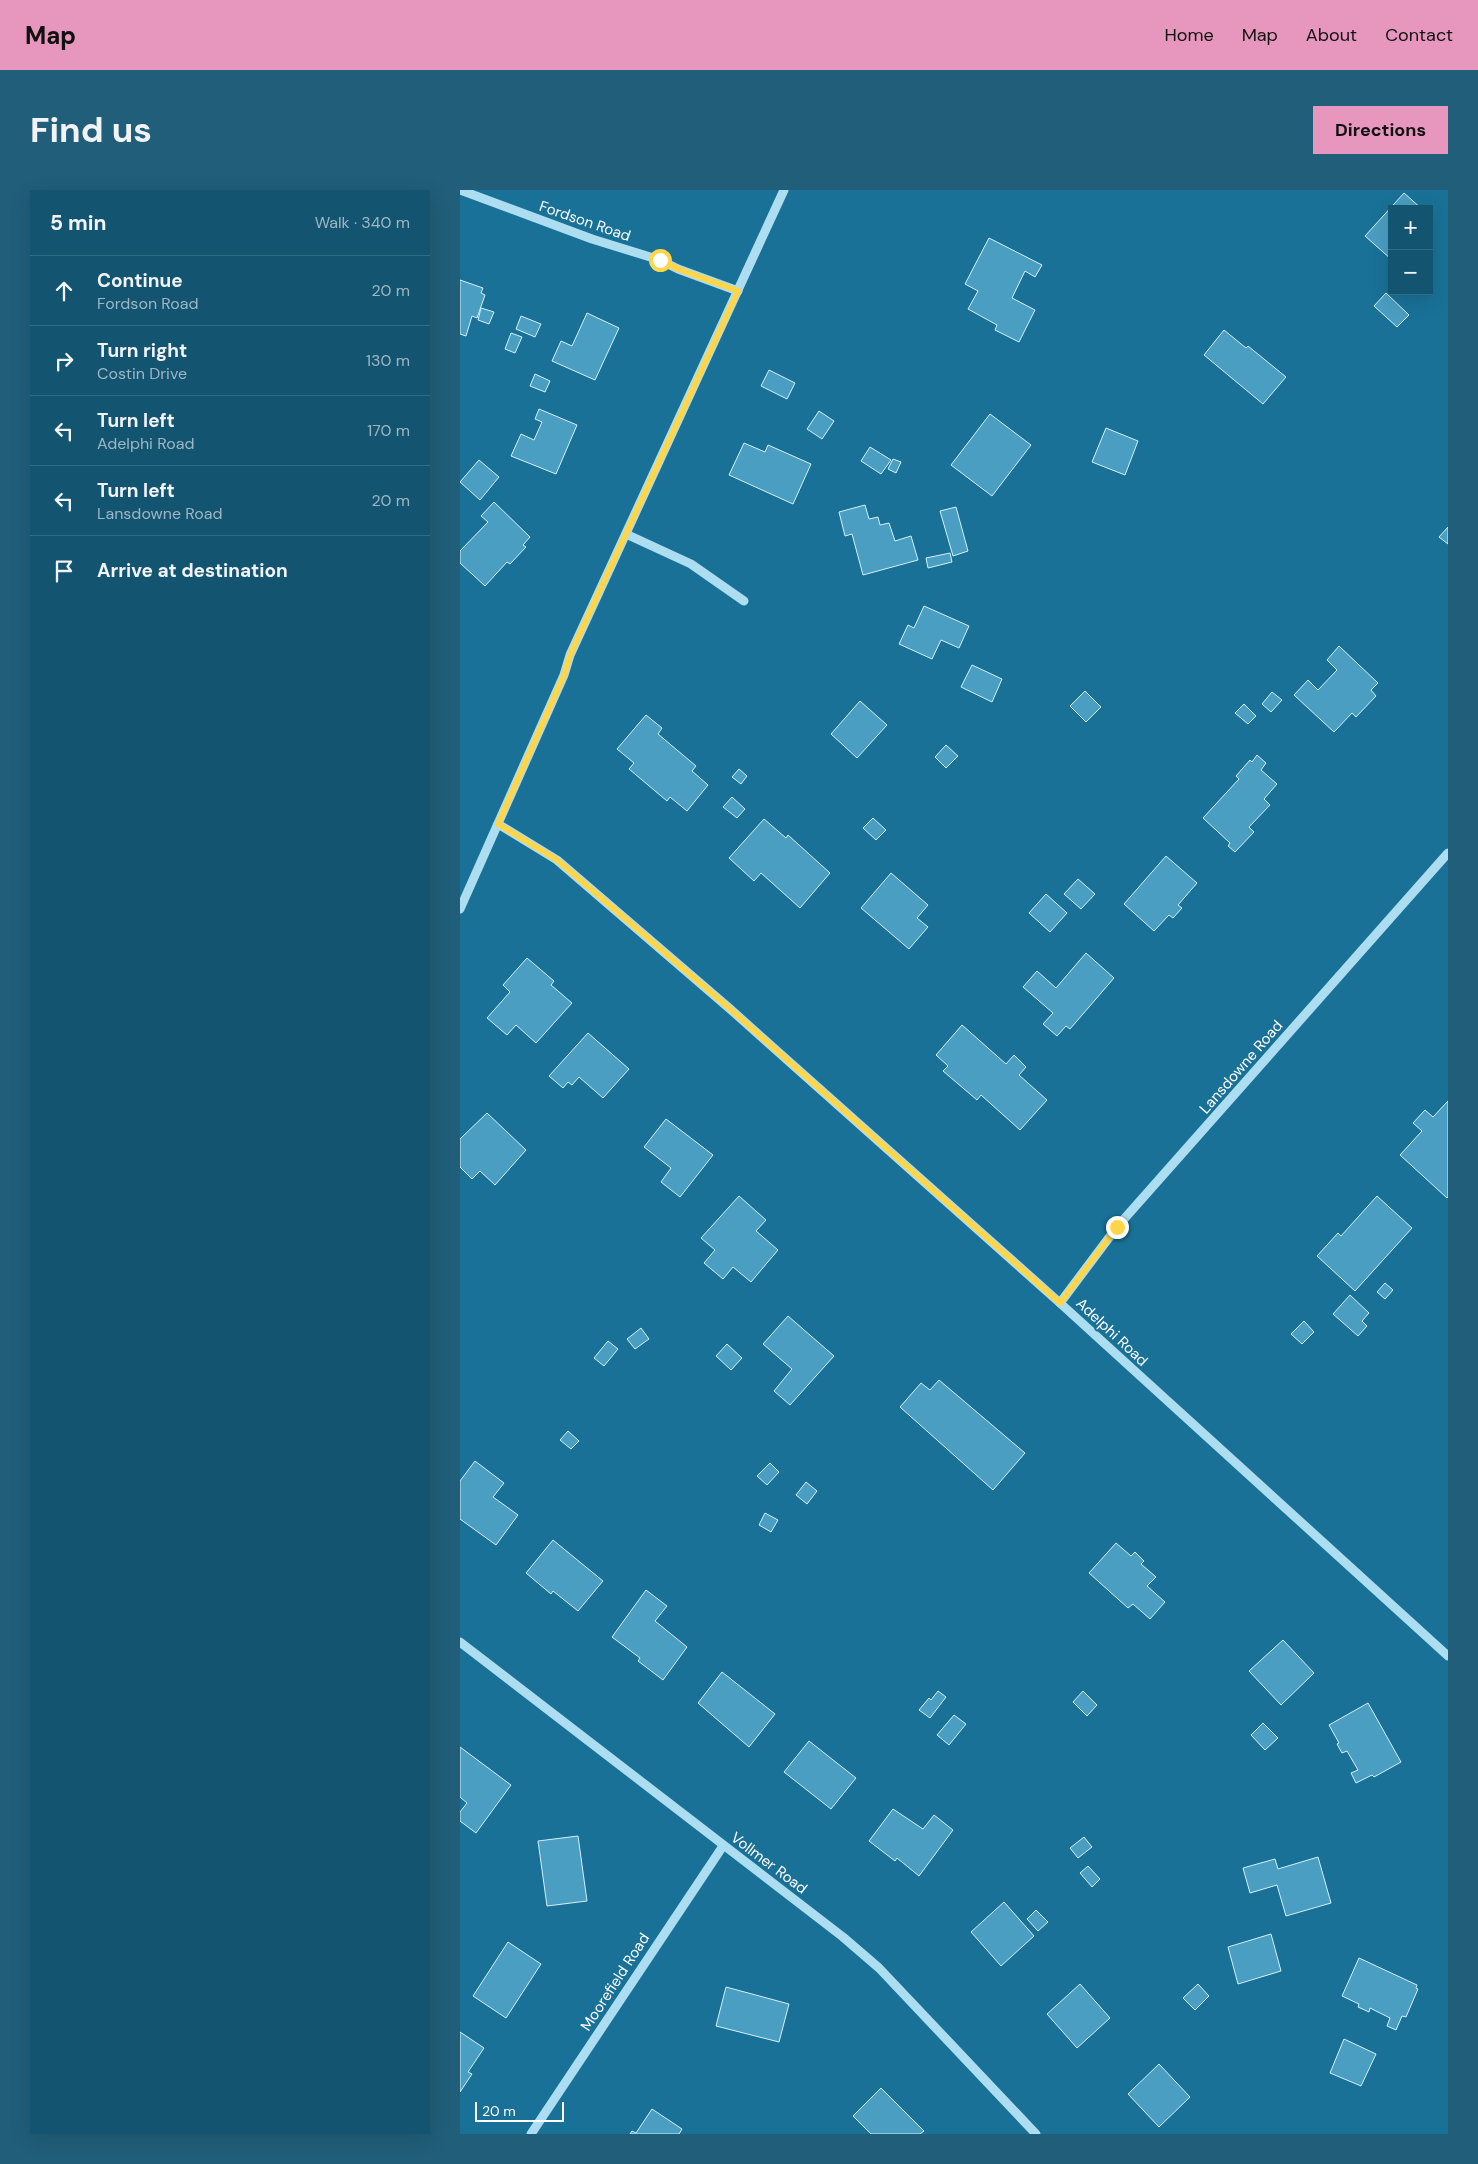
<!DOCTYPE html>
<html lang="en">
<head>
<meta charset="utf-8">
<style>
	:root { --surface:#135571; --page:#205e79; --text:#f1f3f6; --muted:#9db7c3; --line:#326b84; --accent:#e797bd }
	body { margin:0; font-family:"DM Sans",sans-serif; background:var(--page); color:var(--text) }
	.controls { position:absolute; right:15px; top:15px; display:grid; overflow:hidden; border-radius:0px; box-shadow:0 5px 20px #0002 }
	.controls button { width:45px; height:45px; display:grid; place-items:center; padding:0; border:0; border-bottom:1px solid var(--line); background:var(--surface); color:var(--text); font:25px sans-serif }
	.scale { position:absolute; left:15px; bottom:12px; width:89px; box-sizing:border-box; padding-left:5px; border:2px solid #fff; border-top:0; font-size:14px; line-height:18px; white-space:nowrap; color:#fff; -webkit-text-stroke:4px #197197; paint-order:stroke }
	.stop { position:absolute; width:15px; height:15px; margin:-11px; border:4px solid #ffd54a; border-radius:50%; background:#fff }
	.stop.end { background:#ffd54a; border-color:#fff; box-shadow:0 1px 5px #0008 }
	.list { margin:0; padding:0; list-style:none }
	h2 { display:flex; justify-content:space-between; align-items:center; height:65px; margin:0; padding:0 20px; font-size:21px }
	h2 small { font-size:16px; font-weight:400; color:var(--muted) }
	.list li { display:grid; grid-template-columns:32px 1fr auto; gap:15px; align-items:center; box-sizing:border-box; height:70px; padding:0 20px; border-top:1px solid var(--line) }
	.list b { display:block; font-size:19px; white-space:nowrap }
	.list p { margin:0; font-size:16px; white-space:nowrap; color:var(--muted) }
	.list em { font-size:16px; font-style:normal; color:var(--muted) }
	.icon { flex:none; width:28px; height:28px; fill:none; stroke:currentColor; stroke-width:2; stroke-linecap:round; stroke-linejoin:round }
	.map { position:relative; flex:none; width:988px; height:1944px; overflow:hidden; border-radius:0px }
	header { display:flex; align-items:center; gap:30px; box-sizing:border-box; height:70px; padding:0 25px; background:var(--accent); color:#111 }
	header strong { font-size:24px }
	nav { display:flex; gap:28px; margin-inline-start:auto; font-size:18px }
	.intro { display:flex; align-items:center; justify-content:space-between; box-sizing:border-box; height:120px; padding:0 30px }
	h1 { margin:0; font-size:35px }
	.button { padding:12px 22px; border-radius:0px; background:var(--accent); color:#111; font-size:18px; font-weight:700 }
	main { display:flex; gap:30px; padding:0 30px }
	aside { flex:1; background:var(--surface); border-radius:0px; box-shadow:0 5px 20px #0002 }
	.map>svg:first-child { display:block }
	.building { fill:#4a9ec1; stroke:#d4f0fb }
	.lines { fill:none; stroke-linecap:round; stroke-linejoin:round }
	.minor { stroke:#adddf0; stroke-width:9 }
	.route { stroke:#ffd54a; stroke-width:6 }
	.labels { text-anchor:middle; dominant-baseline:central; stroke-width:4; stroke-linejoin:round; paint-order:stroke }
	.street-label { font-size:15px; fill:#fff; stroke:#197197 }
</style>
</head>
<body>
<header>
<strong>Map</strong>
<nav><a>Home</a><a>Map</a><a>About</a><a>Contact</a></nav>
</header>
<div class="intro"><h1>Find us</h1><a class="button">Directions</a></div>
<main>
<aside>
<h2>5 min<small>Walk · 340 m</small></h2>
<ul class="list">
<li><svg class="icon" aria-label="ahead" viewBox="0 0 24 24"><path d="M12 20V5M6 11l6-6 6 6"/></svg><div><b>Continue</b><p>Fordson Road</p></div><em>20 m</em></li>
<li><svg class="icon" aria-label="right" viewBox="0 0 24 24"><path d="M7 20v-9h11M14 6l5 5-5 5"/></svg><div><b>Turn right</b><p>Costin Drive</p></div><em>130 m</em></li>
<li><svg class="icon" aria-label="left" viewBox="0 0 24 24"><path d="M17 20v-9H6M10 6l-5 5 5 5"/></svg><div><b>Turn left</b><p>Adelphi Road</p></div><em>170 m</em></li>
<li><svg class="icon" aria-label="left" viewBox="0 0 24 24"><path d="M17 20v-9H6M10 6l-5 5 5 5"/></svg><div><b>Turn left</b><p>Lansdowne Road</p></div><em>20 m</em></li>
<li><svg class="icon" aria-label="arrive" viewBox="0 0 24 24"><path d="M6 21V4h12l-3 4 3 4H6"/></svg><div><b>Arrive at destination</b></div></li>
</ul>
</aside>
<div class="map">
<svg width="988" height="1944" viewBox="0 0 988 1944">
	<rect width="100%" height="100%" fill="#197197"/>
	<!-- building -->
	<g class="building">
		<path d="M944,3l18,16h-30v51l-27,-24z"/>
		<path d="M529,48l53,27 -7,12 -10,-6 -13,27 23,12 -16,32 -24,-12 2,-5 -29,-16 10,-18 -13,-7z"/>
		<path d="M0,90l23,8 -2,5 4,2 -8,23 -5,-2 -6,20 -6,-2z"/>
		<path d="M926,103l23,22 -12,12 -23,-21z"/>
		<path d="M21,118l13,4 -5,12 -11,-4z"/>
		<path d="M127,123l32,15 -24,52 -43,-19 9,-20 11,5z"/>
		<path d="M61,126l20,8 -6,13 -19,-8z"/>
		<path d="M764,140l22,18 2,-2 38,31 -23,27 -59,-49z"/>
		<path d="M51,143l11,4 -7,16 -10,-4z"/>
		<path d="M309,180l26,13 -8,16 -26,-13z"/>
		<path d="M75,184l15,7 -5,11 -15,-6z"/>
		<path d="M79,219l38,16 -21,49 -45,-18 10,-22 13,6 8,-18 -7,-3z"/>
		<path d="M359,221l15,10 -12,18 -15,-10z"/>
		<path d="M530,224l41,31 -39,51 -41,-31z"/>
		<path d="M646,238l32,13 -13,34 -33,-13z"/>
		<path d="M284,253l21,9 3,-7 43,19 -18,40 -64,-29z"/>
		<path d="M410,257l21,13 -10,14 -20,-13z"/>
		<path d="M433,269l8,3 -5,11 -8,-4z"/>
		<path d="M19,270l20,17 -19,23 -20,-18z"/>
		<path d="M34,312l36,35 -7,8 3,2 -16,17 -3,-2 -22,24 -25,-23v-12l28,-29 -7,-6z"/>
		<path d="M405,315l4,14 9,-2 2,8 9,-2 6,18 16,-5 7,24 -55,15 -11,-41 -7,2 -6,-24z"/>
		<path d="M496,317l12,44 -15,5 -13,-45z"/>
		<path d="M988,337v17l-9,-7z"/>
		<path d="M490,363l2,9 -24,6 -2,-10z"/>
		<path d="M464,416l45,20 -10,22 -18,-8 -9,19 -33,-15 9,-19 6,3z"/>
		<path d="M879,456l39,37 -7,7 5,6 -20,21 -4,-4 -18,19 -40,-37 14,-15 10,10 19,-20 -10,-10z"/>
		<path d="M512,475l30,14 -10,23 -31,-15z"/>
		<path d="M625,501l16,16 -15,15 -16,-16z"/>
		<path d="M812,502l10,8 -11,12 -9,-8z"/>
		<path d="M400,511l27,24 -30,33 -26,-24z"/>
		<path d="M784,514l12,12 -8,8 -13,-11z"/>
		<path d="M186,525l16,13 -4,6 38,32 -4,5 16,14 -21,26 -17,-14 -3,4 -38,-32 5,-6 -17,-14z"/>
		<path d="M486,555l12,11 -12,12 -11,-11z"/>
		<path d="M797,565l9,8 -5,7 16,14 -13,15 6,6 -21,22 5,5 -19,20 -7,-6 2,-3 -27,-25 36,-39 -3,-3 14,-16 2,2z"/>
		<path d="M279,579l8,7 -6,8 -9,-7z"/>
		<path d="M272,607l13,12 -8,9 -14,-11z"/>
		<path d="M413,628l13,12 -10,10 -13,-12z"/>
		<path d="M304,629l22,19 2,-3 42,38 -30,35 -39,-35 -7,8 -25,-23z"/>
		<path d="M706,666l31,27 -19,22 4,3 -9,10 -4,-3 -15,16 -30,-27z"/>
		<path d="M431,683l37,32 -11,13 11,9 -19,22 -48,-41z"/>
		<path d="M618,689l17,15 -14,15 -17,-15z"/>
		<path d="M586,704l21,19 -17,19 -21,-19z"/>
		<path d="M626,763l28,25 -44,51 -4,-3 -9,10 -14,-12 10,-11 -30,-26 14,-16 19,17z"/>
		<path d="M67,768l27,23 -3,4 21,18 -36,40 -20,-18 -9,10 -20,-17 23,-26 -7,-7z"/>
		<path d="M502,835l44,39 8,-9 12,12 -7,8 28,25 -27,30 -39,-35 -4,5 -34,-29 5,-5 -12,-11z"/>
		<path d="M128,843l41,36 -26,29 -24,-21 -7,8 -4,-3 -5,6 -14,-12z"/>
		<path d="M988,911v96l-1,1 -47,-43 22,-24 -9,-8 12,-13 8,7z"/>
		<path d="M27,923l39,37 -31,35 -15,-14 -8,8 -12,-12v-28z"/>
		<path d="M206,929l47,36 -33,42 -19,-15 10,-14 -27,-21z"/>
		<path d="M279,1006l27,24 -10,11 22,19 -27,32 -18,-15 -10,12 -19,-16 11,-13 -14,-12z"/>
		<path d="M917,1006l35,32 -57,63 -38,-35 21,-23 3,3z"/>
		<path d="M925,1093l8,7 -8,9 -8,-7z"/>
		<path d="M890,1105l19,18 -7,8 5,5 -9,10 -25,-22z"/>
		<path d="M328,1126l46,40 -44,49 -16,-14 18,-22 -29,-25z"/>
		<path d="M844,1131l10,11 -12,12 -11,-10z"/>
		<path d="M181,1138l8,11 -14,10 -8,-10z"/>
		<path d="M148,1151l10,8 -14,17 -10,-8z"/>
		<path d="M267,1154l15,14 -11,12 -15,-14z"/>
		<path d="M479,1190l86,73 -32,37 -93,-83 21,-24 9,7z"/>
		<path d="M108,1241l11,10 -8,8 -11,-9z"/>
		<path d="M15,1271l29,22 -11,14 25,18 -22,30 -36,-26v-38z"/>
		<path d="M310,1273l9,9 -12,13 -10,-9z"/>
		<path d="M346,1292l11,9 -10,13 -11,-9z"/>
		<path d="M305,1323l13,7 -7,12 -12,-7z"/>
		<path d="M93,1350l50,41 -25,30 -25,-20 -2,3 -25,-21z"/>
		<path d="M656,1353l15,13 4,-4 9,9 -3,3 15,13 -9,9 18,16 -15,17 -17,-15 -5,4 -39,-35z"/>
		<path d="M186,1400l21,16 -12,15 32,26 -24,33 -25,-19 2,-3 -28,-21z"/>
		<path d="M823,1450l31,33 -33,32 -32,-34z"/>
		<path d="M262,1482l53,42 -26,33 -51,-44z"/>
		<path d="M478,1501l8,6 -16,21 -11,-8 10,-12 2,2z"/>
		<path d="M623,1501l14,14 -10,11 -14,-14z"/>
		<path d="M908,1513l33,59 -27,15 -2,-2 -16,8 -5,-10 7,-3 -11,-19 -5,2 -5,-9 2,-1 -10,-18z"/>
		<path d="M494,1525l12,9 -17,21 -12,-10z"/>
		<path d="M803,1533l15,15 -13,12 -14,-15z"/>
		<path d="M349,1551l47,37 -25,31 -47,-37z"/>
		<path d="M0,1557l51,38 -35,48 -16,-12v-9l7,-9 -7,-6z"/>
		<path d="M433,1619l30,20 11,-14 19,15 -34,46 -22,-18 -2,3 -26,-20z"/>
		<path d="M118,1646l9,65 -40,5 -9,-65z"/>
		<path d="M624,1647l8,10 -14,11 -8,-10z"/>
		<path d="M858,1667l13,46 -45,13 -9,-31 -27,8 -7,-25 32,-9 3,10z"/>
		<path d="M628,1676l12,13 -8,8 -12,-14z"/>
		<path d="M544,1712l30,34 -33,30 -30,-34z"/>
		<path d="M576,1720l12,12 -10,9 -11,-12z"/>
		<path d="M811,1744l10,37 -43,13 -10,-37z"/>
		<path d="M48,1752l33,22 -35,54 -33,-22z"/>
		<path d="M899,1768l58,27 -1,3 2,1 -12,28 -4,-1 -6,14 -9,-4 3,-8 -20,-10 -1,4 -11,-5 1,-3 -17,-8z"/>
		<path d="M620,1794l30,34 -33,30 -30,-34z"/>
		<path d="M738,1794l11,12 -14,14 -12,-12z"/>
		<path d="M266,1797l63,17 -10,38 -63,-16z"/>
		<path d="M0,1842l24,16 -16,24 4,2 -12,18z"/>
		<path d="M884,1849l32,15 -15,32 -31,-13z"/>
		<path d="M699,1874l31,33 -31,30 -31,-33z"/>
		<path d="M421,1898l43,43 -4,3h-49l-18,-18z"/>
		<path d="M192,1919l30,20 -3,5h-49l2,-3 4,2z"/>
	</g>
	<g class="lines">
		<!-- minor -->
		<g class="minor">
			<path d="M0,0l132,49 68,21 18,9 60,22"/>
			<path d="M166,344l65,30 53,37"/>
			<path d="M38,634l59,36 172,148 331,295 388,353"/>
			<path d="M0,719l104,-234 6,-20 214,-465"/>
			<path d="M600,1113l57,-76 331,-374"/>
			<path d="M0,1452l383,295 36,31 157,166"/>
			<path d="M71,1944l192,-288"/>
		</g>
	</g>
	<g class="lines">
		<!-- route -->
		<path class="route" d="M200,70l18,9 60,22 -168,364 -6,20 -66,149 59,36 172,148 331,295 57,-76"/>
	</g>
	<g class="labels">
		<!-- street labels -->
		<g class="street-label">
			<text transform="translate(125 31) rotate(19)">Fordson Road</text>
			<text transform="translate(781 877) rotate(-49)">Lansdowne Road</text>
			<text transform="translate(652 1142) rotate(43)">Adelphi Road</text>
			<text transform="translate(309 1673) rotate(37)">Vollmer Road</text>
			<text transform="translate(155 1792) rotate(-57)">Moorefield Road</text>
		</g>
	</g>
</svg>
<div class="controls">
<button>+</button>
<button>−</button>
</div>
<div class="scale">20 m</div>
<div class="stop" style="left:200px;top:70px"></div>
<div class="stop end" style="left:657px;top:1037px"></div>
</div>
</main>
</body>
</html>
